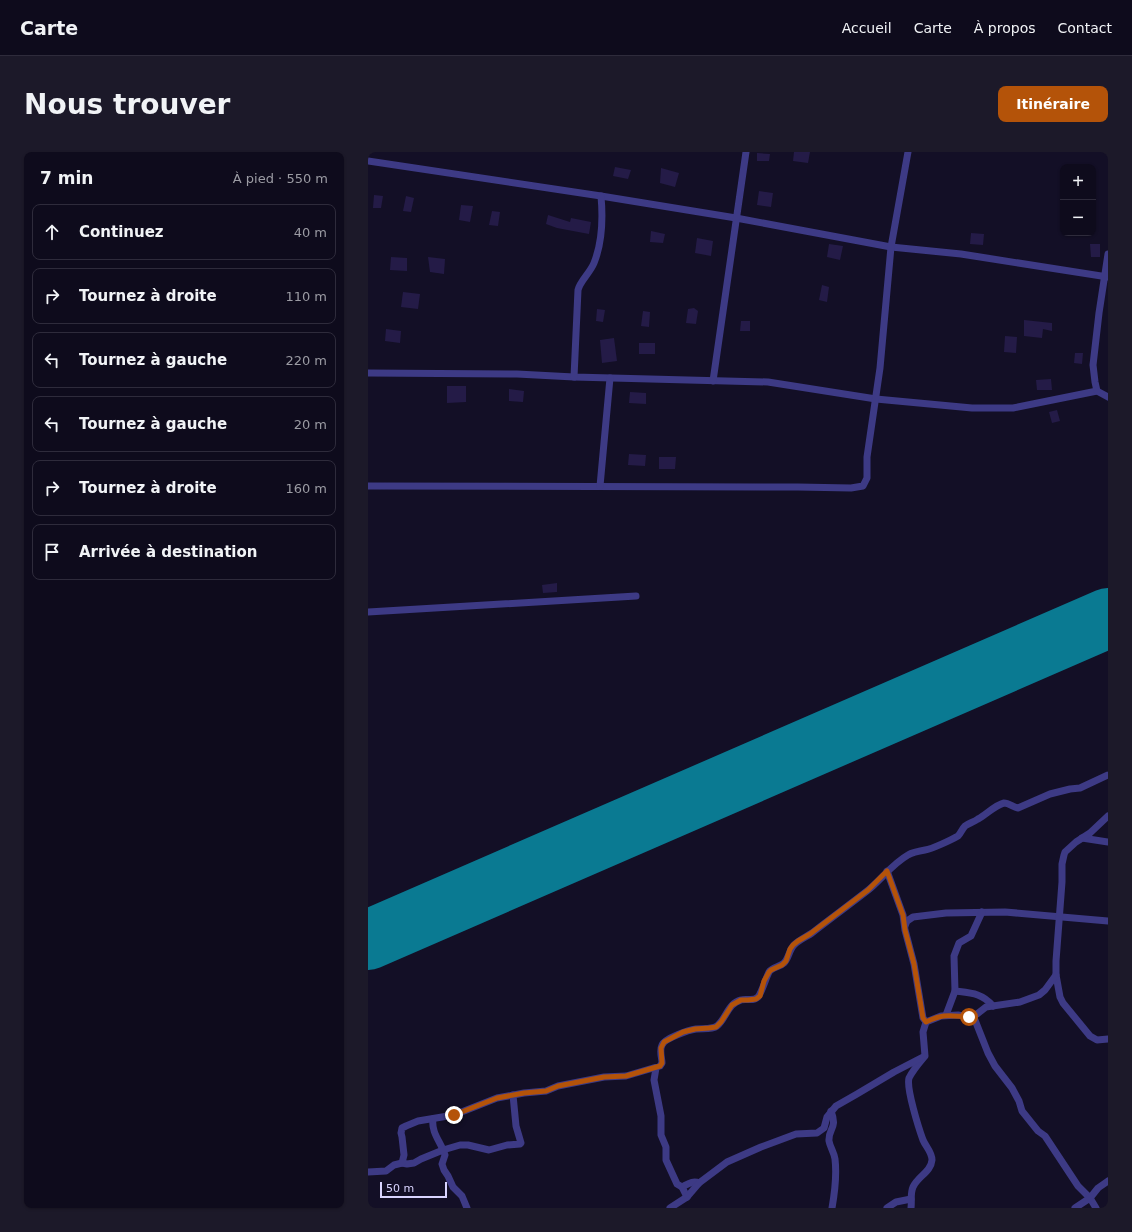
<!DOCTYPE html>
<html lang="fr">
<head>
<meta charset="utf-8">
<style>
	:root { --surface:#0e0b1c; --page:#1c1929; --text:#f1f3f6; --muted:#9b9ba3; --line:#2e2b3b; --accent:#b45309 }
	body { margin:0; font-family:"DejaVu Sans",sans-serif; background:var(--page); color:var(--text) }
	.controls { position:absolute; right:12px; top:12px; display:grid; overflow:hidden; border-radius:8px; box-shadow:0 1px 3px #0004 }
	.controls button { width:36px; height:36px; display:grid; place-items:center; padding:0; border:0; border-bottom:1px solid var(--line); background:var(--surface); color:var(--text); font:20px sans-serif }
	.scale { position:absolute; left:12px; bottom:10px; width:67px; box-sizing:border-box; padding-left:4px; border:2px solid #d9d4ff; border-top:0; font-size:11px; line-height:14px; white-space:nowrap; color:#d9d4ff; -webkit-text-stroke:3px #130f26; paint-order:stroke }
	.stop { position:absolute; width:12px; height:12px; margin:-9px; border:3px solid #b45309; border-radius:50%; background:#fff }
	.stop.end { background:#b45309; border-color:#fff; box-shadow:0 1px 4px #0008 }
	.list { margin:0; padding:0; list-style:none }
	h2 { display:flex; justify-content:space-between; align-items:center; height:52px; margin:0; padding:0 16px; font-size:17px }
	h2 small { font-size:13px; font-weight:400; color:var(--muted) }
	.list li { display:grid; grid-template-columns:26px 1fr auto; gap:12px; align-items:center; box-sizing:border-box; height:56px; margin:0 8px 8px; padding:0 8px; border:1px solid var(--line); border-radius:8px }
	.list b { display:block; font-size:15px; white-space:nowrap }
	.list em { font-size:13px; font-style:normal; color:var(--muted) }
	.icon { flex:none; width:22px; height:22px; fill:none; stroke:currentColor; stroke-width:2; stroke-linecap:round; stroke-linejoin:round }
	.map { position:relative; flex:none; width:740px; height:1056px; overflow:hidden; border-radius:8px }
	header { display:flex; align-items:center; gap:24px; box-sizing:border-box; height:56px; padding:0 20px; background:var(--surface); border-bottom:1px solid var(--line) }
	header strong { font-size:19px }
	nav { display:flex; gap:22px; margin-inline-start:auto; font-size:14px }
	.intro { display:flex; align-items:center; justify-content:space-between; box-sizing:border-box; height:96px; padding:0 24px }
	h1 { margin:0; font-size:28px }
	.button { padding:10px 18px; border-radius:8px; background:var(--accent); color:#fff; font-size:14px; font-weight:700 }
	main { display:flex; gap:24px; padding:0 24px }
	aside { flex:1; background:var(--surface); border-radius:8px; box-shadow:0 1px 3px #0004 }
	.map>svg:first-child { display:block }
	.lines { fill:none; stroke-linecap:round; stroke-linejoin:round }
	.runway { stroke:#0a7a92; stroke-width:60 }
	.building { fill:#241b47 }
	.street { stroke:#3d3a85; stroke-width:7 }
	.route { stroke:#b45309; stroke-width:5 }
</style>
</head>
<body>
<header>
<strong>Carte</strong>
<nav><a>Accueil</a><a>Carte</a><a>À propos</a><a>Contact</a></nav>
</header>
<div class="intro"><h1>Nous trouver</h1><a class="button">Itinéraire</a></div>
<main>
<aside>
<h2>7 min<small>À pied · 550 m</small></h2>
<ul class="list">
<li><svg class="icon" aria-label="ahead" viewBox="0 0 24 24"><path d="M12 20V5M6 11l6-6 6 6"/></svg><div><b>Continuez</b></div><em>40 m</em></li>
<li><svg class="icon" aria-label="right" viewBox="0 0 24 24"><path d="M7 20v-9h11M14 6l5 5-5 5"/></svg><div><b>Tournez à droite</b></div><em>110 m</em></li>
<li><svg class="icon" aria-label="left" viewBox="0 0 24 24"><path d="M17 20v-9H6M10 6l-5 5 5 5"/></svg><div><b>Tournez à gauche</b></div><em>220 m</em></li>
<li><svg class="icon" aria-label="left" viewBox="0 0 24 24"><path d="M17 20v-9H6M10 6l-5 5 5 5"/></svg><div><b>Tournez à gauche</b></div><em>20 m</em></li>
<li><svg class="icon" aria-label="right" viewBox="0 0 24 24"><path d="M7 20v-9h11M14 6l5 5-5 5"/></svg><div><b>Tournez à droite</b></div><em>160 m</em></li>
<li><svg class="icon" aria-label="arrive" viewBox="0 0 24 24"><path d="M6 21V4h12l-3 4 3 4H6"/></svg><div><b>Arrivée à destination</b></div></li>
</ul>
</aside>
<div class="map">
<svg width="740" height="1056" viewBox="0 0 740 1056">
	<rect width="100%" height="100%" fill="#130f26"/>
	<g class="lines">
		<!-- runway -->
		<path class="runway" d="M0,788l740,-322"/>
	</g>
	<!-- building -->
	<g class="building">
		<path d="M426,0h16l-2,11 -15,-2z"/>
		<path d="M389,1l13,1 -1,7h-12z"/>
		<path d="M247,15l16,3 -3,9 -15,-3z"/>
		<path d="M293,16l18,5 -4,14 -15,-4z"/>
		<path d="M391,39l14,2 -2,14 -14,-2z"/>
		<path d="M6,43l9,1 -2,12h-8z"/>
		<path d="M38,44l8,2 -3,14 -8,-1z"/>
		<path d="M93,53l12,1 -3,16 -11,-2z"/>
		<path d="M124,59l8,1 -2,14 -9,-1z"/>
		<path d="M180,63l22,7 1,-4 20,4 -2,12 -32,-6 -11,-4z"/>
		<path d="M283,79l14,3 -2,9 -13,-1z"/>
		<path d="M603,81l13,1 -1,11 -13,-1z"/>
		<path d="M329,86l16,3 -2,15 -16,-3z"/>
		<path d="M461,92l14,2 -3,14 -13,-3z"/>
		<path d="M722,92h10v13h-9z"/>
		<path d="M23,105l16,1v13l-17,-1z"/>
		<path d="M60,105l17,2 -1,15 -14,-2z"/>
		<path d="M454,133l7,2 -2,15 -8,-2z"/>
		<path d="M35,140l17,2 -2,15 -17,-2z"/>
		<path d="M326,156l4,3 -2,13 -10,-1 2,-14z"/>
		<path d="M229,157l8,1 -2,12 -7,-1z"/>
		<path d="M275,159l7,1 -1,15 -8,-1z"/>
		<path d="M656,168l28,3v8l-9,-2 -1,9 -18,-2z"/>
		<path d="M373,169h9v10h-10z"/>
		<path d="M18,177l15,2 -1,12 -15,-2z"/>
		<path d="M637,184l12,1 -1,16 -12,-1z"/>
		<path d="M246,186l3,23 -15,2 -2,-23z"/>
		<rect x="271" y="191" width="16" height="11"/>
		<path d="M707,201h8l-1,11 -8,-1z"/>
		<path d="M683,227l1,11h-15l-1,-10z"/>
		<path d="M79,234h19v16l-19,1z"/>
		<path d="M141,237l15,2 -1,11 -14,-1z"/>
		<path d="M262,240l16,1v11l-17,-1z"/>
		<path d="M689,258l3,11 -8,2 -3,-11z"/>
		<path d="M261,302l17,1 -1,11 -17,-1z"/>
		<path d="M291,305h17l-1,12h-16z"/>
		<path d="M189,431v9l-14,1 -1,-8z"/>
	</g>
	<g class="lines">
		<!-- street -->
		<g class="street">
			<path d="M0,9l233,35 135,22 155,29 70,7 147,23"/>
			<path d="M0,221l149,1 57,3 194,5 108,17 96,9h41l84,-17 11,6"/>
			<path d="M206,225l4,-87c2,-9 12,-17 16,-27 8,-20 9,-45 7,-67"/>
			<path d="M345,229l33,-229"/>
			<path d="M729,239l-2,-9 -2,-17 6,-52 9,-59"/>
			<path d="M0,334l430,1 53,1 12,-2 4,-8v-21l13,-89 11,-121 17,-95"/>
			<path d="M232,334l10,-108"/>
			<path d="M0,460l268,-16"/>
			<path d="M714,686l26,4"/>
			<path d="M519,719l16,44 2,15 9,34 9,54 3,4 -3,10 2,24c-5,6 -12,14 -16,22 -3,10 10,51 14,62 3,7 9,12 9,20 -1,12 -14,16 -19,27 -3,7 -1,14 -2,21"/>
			<path d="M537,774l2,-5 6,-4 33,-4 59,-1 103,9"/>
			<path d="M688,823l4,22 3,6 27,33 7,4 11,-1"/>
			<path d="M587,839c16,2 27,2 38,15"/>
			<path d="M578,863l9,-24 -1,-35 5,-13 12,-7 11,-24"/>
			<path d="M605,863l15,38 7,13 17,22 7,13 3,10 16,20 7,5 33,50 12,12 6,10"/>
			<path d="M558,870l15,-6 17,-1 11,2 8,-3 9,-7 34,-5 19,-7 6,-5 11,-15v-14l6,-79v-18l2,-9 1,-3 11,-10 14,-9 18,-17"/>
			<path d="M288,916l-2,12 7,36v19l5,12v13l11,24 5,3 5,10"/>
			<path d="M463,959c7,18 -3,17 -2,30 1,6 5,11 6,18 2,17 0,32 -3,49"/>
			<path d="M65,967c-2,14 8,23 12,36l-3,9 2,6 4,6 5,11 9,9 5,12"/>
			<path d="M34,1011l5,1 7,-1 7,-4 22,-9 17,-5h8l21,5 18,-5 13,-1 1,-1 -5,-17 -3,-31"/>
			<path d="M0,1020l18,-1 8,-6 8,-2 2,-8 -2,-18 -1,-4 1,-5 4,-2 12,-5 36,-6 43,-17 27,-5 22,-2 12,-5 46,-9 22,-1 34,-10 2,-3c0,-5 -3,-12 0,-18 3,-7 27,-15 34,-16 7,-1 15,1 21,-3 9,-7 11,-23 24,-26 6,-2 12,2 17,-3 3,-3 8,-19 11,-25 3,-5 11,-5 15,-9 5,-5 5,-13 10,-18 5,-5 12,-8 18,-12 18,-14 37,-28 55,-42 14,-11 25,-27 41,-36 5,-3 11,-4 17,-5 7,-1 26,-10 33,-14 3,-3 4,-7 7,-10 4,-3 9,-4 13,-7 8,-4 17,-14 26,-16 5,0 9,4 14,5l32,-14 20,-5 10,-1 28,-13"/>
			<path d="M314,1035c6,-3 11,-7 17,-4"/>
			<path d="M302,1056l17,-11 12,-14 28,-21 34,-15 35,-13 21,-1 7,-5 3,-11 9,-11 21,-12 37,-22 29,-15"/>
			<path d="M519,1056l9,-6 15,-3"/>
			<path d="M707,1056l15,-10 8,-10 10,-7"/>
		</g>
	</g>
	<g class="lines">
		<!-- route -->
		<path class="route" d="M86,963l43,-17 27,-5 22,-2 12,-5 46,-9 22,-1 34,-10 2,-3 -1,-15 3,-6 19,-10 12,-3 14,-1 7,-1 5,-5 11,-17 9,-5h7l8,-1 4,-3 4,-15 5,-9 2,-2 11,-5 4,-4 4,-12 3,-4 5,-4 12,-7 58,-44 19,-19 16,44 2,15 9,34 9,54 3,4c18,-9 24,-6 43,-5"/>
	</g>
</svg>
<div class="controls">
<button>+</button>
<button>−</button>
</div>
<div class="scale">50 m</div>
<div class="stop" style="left:601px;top:865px"></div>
<div class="stop end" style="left:86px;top:963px"></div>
</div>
</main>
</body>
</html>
